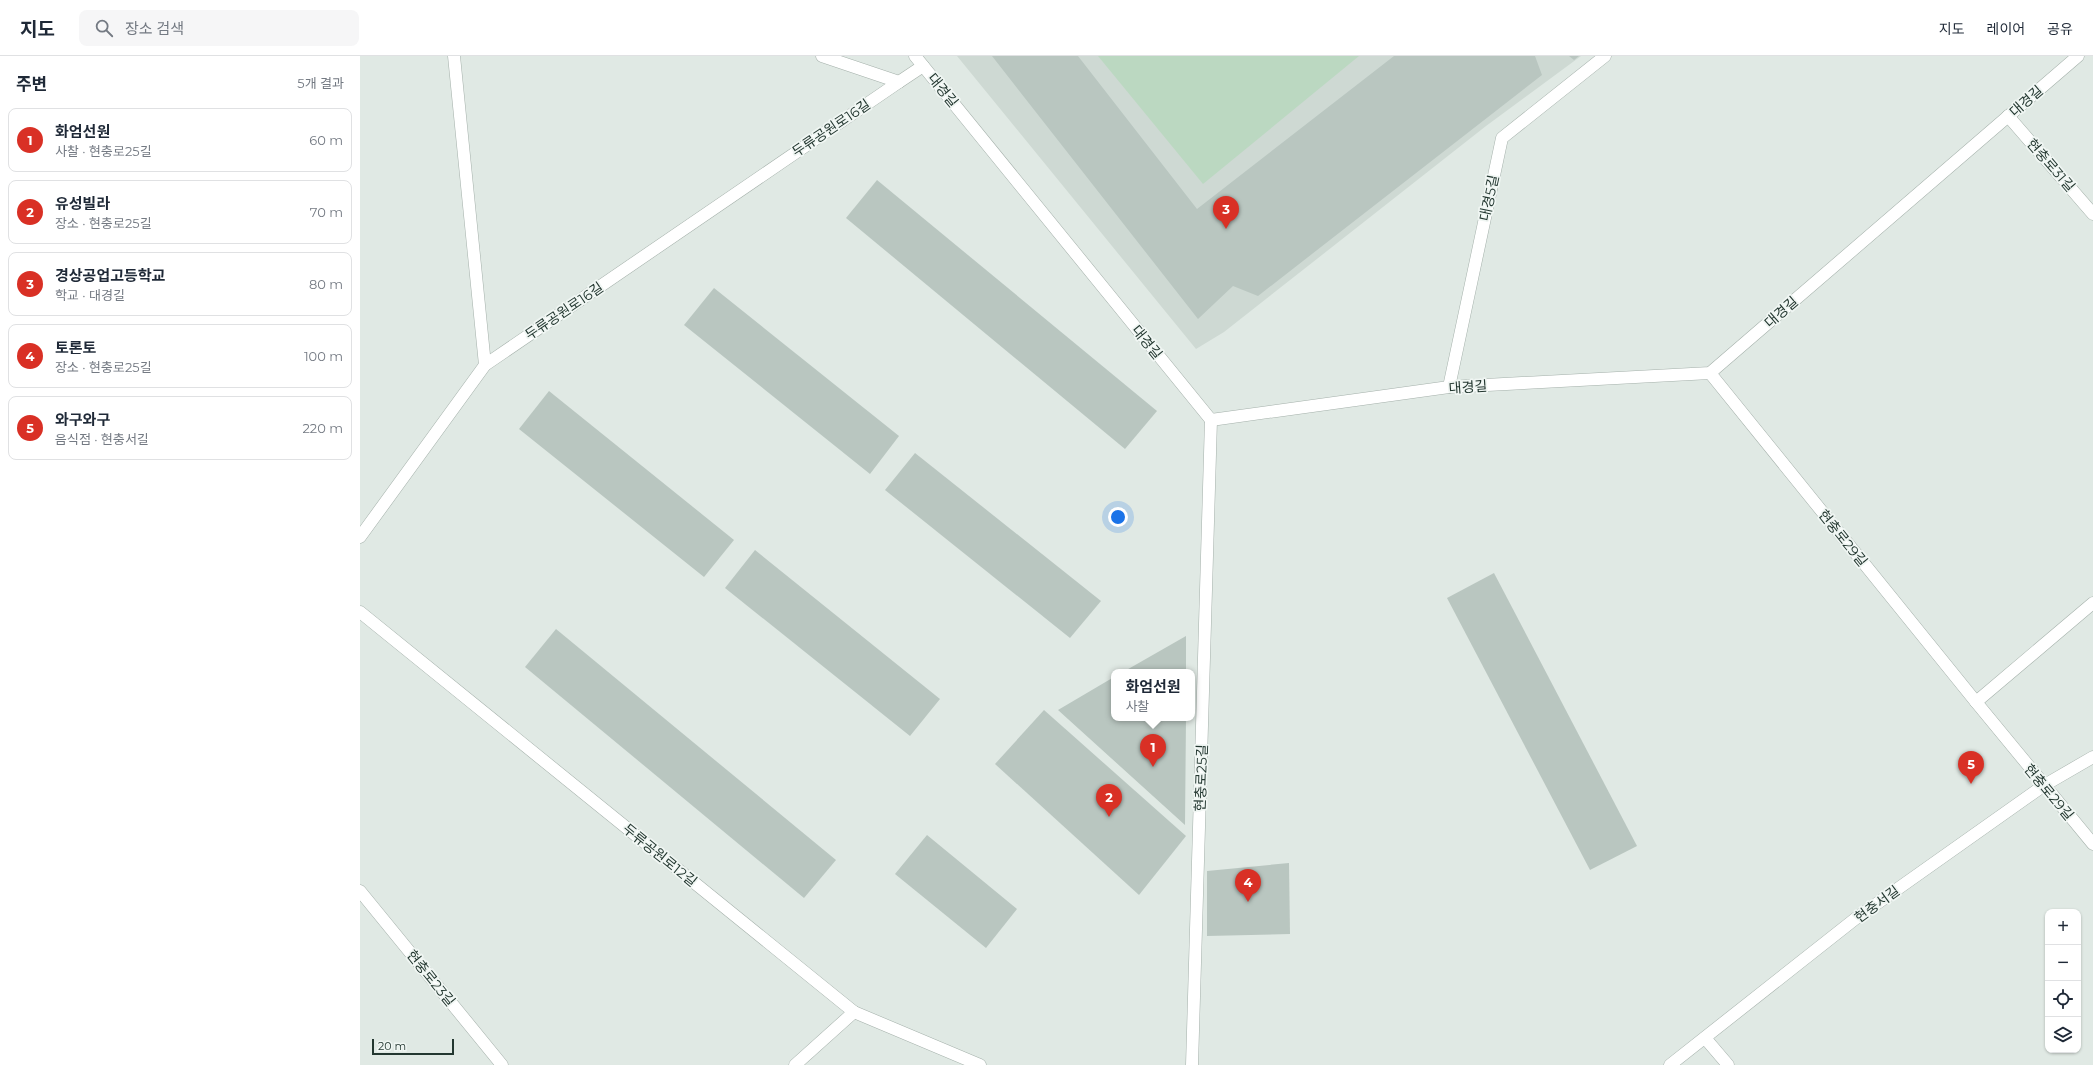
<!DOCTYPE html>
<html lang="ko">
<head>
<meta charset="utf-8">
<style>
	:root { --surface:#fff; --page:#f6f6f7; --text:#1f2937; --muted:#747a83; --line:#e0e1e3; --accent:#d93025 }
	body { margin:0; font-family:Montserrat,"Noto Sans KR",sans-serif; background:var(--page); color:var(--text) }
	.controls { position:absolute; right:12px; bottom:12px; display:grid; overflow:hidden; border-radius:8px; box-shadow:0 1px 3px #0004 }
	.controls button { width:36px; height:36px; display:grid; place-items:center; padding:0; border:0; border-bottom:1px solid var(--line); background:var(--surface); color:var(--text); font:20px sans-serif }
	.scale { position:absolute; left:12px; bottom:10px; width:82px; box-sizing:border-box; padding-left:4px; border:2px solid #233730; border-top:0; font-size:11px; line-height:14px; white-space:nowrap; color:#233730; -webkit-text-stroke:3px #f0f6f3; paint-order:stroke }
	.you { position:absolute; left:758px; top:461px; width:14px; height:14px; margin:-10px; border:3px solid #fff; border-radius:50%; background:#1a73e8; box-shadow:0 0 0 6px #1a73e833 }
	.badge { display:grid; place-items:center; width:26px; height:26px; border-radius:50%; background:var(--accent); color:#fff; font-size:13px; font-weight:700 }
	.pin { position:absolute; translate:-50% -33px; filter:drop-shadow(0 1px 2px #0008) }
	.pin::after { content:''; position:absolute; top:21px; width:14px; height:12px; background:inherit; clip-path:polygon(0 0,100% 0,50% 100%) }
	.popup { position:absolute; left:751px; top:613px; width:84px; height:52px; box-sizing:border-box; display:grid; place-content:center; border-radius:8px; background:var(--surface); filter:drop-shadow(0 1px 3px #0005); font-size:13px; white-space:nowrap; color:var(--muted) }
	.popup b { font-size:15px; color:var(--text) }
	.popup::after { content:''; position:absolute; left:50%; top:100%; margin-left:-8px; border:8px solid transparent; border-top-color:var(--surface) }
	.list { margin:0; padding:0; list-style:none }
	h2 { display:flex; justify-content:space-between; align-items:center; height:52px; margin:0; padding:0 16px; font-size:17px }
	h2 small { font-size:13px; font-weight:400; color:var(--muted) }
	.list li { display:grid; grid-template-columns:26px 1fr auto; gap:12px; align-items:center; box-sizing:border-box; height:64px; margin:0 8px 8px; padding:0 8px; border:1px solid var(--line); border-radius:8px }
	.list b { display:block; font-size:15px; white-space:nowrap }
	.list p { margin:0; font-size:13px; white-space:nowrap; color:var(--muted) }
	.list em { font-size:13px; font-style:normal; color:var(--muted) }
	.icon { flex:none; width:22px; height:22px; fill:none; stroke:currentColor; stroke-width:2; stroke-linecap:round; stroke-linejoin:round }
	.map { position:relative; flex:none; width:1733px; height:1009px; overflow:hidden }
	header { display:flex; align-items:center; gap:24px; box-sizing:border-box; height:56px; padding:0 20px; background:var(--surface); border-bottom:1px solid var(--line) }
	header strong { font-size:19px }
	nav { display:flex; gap:22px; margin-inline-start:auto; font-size:14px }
	.search { width:280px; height:36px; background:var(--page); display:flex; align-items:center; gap:10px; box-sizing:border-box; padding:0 14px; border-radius:8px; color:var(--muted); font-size:15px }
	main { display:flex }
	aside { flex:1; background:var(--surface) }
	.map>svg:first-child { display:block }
	.built { fill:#ced9d3 }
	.green { fill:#bbd8c1 }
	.building { fill:#b9c6c0 }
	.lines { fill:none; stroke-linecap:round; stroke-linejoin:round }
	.minor-casing { stroke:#a4b0aa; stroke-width:13 }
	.minor { stroke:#fff; stroke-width:12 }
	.labels { text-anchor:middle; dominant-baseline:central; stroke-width:3.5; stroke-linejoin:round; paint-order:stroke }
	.street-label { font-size:14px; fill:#233730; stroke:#f0f6f3 }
</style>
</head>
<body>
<header>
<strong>지도</strong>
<div class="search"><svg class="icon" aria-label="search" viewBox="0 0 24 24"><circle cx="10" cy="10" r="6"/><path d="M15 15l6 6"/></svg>장소 검색</div>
<nav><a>지도</a><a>레이어</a><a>공유</a></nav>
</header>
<main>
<aside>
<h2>주변<small>5개 결과</small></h2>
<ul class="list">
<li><span class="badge">1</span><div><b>화엄선원</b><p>사찰 · 현충로25길</p></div><em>60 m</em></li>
<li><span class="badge">2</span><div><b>유성빌라</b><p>장소 · 현충로25길</p></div><em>70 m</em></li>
<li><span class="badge">3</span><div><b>경상공업고등학교</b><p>학교 · 대경길</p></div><em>80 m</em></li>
<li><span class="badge">4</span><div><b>토론토</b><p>장소 · 현충로25길</p></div><em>100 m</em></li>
<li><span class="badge">5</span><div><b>와구와구</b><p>음식점 · 현충서길</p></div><em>220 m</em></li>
</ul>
</aside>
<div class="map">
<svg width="1733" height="1009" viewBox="0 0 1733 1009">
	<rect width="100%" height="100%" fill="#e0e9e4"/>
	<!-- built -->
	<path class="built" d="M597,0h624l-95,70 -262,206 -28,17z"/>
	<!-- green -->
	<path class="green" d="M738,0h261l-156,128z"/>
	<!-- building -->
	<g class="building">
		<path d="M632,0h86l119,153 197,-153h141l7,19 -284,221 -25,-10 -35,33z"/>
		<path d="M1209,0h10l-5,4z"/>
		<path d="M517,124l280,231 -32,38 -279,-231z"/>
		<path d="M354,232l185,148 -29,38 -186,-149z"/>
		<path d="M189,335l185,149 -30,37 -185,-148z"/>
		<path d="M555,397l186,148 -31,37 -185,-148z"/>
		<path d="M395,494l185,149 -30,37 -185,-148z"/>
		<path d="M1134,517l143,273 -47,24 -143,-272z"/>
		<path d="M196,573l280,231 -32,38 -279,-231z"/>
		<path d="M826,580v36h-63z"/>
		<path d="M754,621v41h72l-1,107 -127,-115z"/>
		<path d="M684,654l142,126 -47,59 -144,-131z"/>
		<path d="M567,779l90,74 -31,39 -91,-74z"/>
		<path d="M929,807l1,71 -83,2v-65z"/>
	</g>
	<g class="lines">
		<!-- minor casing -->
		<g class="minor-casing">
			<g id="minor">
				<path d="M94,0l31,309"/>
				<path d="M462,0l77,26 24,-16"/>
				<path d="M555,0l296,364"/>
				<path d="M1648,60l85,98"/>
				<path d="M1350,317l266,329 117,142"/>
				<path d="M1089,331l53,-249 103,-82"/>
				<path d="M851,364l238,-33 261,-14 368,-317"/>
				<path d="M0,481l125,-172 414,-283"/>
				<path d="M0,556l494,400 126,53"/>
				<path d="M1616,646l117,-99"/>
				<path d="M0,835l142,174"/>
				<path d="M1345,982l23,27"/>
				<path d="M435,1009l59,-53"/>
				<path d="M832,1009l19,-645"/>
				<path d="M1310,1009l185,-146 188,-133 50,-29"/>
			</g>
		</g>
		<!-- minor -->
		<use href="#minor" class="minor"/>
	</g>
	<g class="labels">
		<!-- street labels -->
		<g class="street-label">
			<text transform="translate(583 34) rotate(51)">대경길</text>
			<text transform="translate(1666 45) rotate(-41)">대경길</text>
			<text transform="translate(471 72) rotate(-34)">두류공원로16길</text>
			<text transform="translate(1691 109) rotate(49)">현충로31길</text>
			<text transform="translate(1129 142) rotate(-78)">대경5길</text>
			<text transform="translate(204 255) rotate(-34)">두류공원로16길</text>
			<text transform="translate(1421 256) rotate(-41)">대경길</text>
			<text transform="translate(787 286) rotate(51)">대경길</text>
			<text transform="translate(1108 331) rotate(-4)">대경길</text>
			<text transform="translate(1483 482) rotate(51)">현충로29길</text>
			<text transform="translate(841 722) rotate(-88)">현충로25길</text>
			<text transform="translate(1689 736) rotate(50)">현충로29길</text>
			<text transform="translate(300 799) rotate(39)">두류공원로12길</text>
			<text transform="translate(1517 848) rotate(-36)">현충서길</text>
			<text transform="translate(71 922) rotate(51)">현충로23길</text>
		</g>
	</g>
</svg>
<div class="controls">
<button>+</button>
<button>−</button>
<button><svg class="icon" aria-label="locate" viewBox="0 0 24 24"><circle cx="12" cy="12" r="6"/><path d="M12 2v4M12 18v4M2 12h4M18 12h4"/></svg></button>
<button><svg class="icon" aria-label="layers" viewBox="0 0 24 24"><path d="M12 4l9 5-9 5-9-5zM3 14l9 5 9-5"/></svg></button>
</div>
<div class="scale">20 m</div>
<div class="you"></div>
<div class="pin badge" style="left:793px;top:711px">1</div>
<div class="popup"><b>화엄선원</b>사찰</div>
<div class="pin badge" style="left:749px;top:761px">2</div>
<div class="pin badge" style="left:866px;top:173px">3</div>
<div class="pin badge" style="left:888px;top:846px">4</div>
<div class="pin badge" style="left:1611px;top:728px">5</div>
</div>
</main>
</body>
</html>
